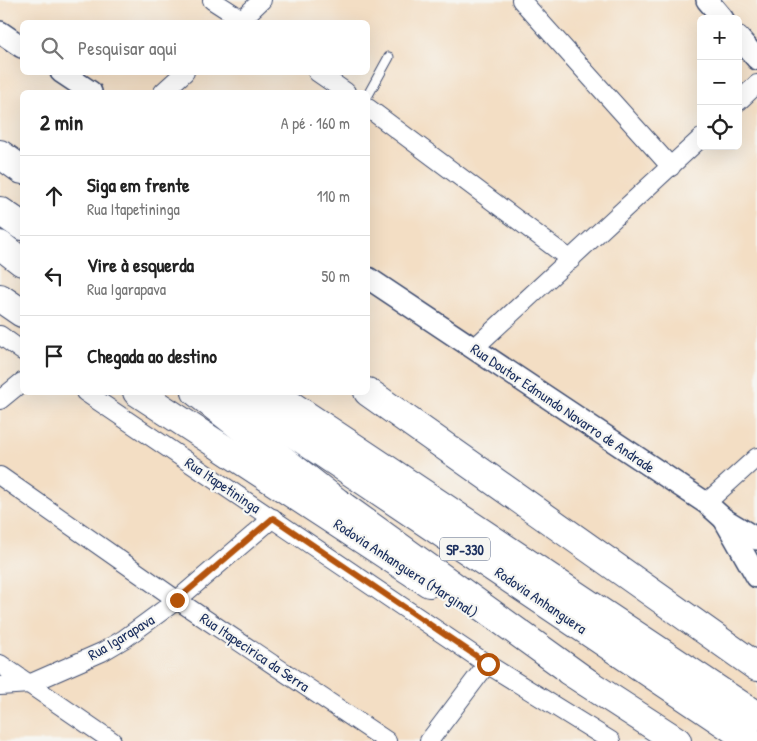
<!DOCTYPE html>
<html lang="pt">
<head>
<meta charset="utf-8">
<style>
	:root { --surface:#fff; --page:#f2f2f2; --text:#222; --muted:#767676; --line:#e0e0e0 }
	body { margin:0; font-family:"Patrick Hand",sans-serif; background:var(--page); color:var(--text) }
	.controls { position:absolute; right:15px; top:15px; display:grid; overflow:hidden; border-radius:8px; box-shadow:0 5px 20px #0002 }
	.controls button { width:45px; height:45px; display:grid; place-items:center; padding:0; border:0; border-bottom:1px solid var(--line); background:var(--surface); color:var(--text); font:25px sans-serif }
	.stop { position:absolute; width:15px; height:15px; margin:-11px; border:4px solid #b45309; border-radius:50%; background:#fff }
	.stop.end { background:#b45309; border-color:#fff; box-shadow:0 1px 5px #0008 }
	.list { margin:0; padding:0; list-style:none }
	h2 { display:flex; justify-content:space-between; align-items:center; height:65px; margin:0; padding:0 20px; font-size:21px }
	h2 small { font-size:16px; font-weight:400; color:var(--muted) }
	.list li { display:grid; grid-template-columns:32px 1fr auto; gap:15px; align-items:center; box-sizing:border-box; height:80px; padding:0 20px; border-top:1px solid var(--line) }
	.list b { display:block; font-size:19px; white-space:nowrap }
	.list p { margin:0; font-size:16px; white-space:nowrap; color:var(--muted) }
	.list em { font-size:16px; font-style:normal; color:var(--muted) }
	.icon { flex:none; width:28px; height:28px; fill:none; stroke:currentColor; stroke-width:2; stroke-linecap:round; stroke-linejoin:round }
	.map { position:relative; flex:none; width:757px; height:741px; overflow:hidden }
	.search { position:absolute; background:var(--surface); box-shadow:0 5px 20px #0002; left:20px; top:20px; width:350px; height:55px; display:flex; align-items:center; gap:12px; box-sizing:border-box; padding:0 18px; border-radius:8px; color:var(--muted); font-size:19px }
	.panel { position:absolute; background:var(--surface); box-shadow:0 5px 20px #0002; left:20px; top:90px; width:350px; height:305px; border-radius:8px }
	.map>svg:first-child { display:block }
	.lines { fill:none; stroke-linecap:round; stroke-linejoin:round }
	.service-casing { stroke:#3b496d; stroke-width:11 }
	.minor-casing { stroke:#3b496d; stroke-width:20 }
	.tertiary-casing { stroke:#3b496d; stroke-width:24 }
	.trunk-casing { stroke:#3b496d; stroke-width:30 }
	.motorway-casing { stroke:#3b496d; stroke-width:30 }
	.service { stroke:#fff; stroke-width:9 }
	.minor { stroke:#fff; stroke-width:18 }
	.tertiary { stroke:#fff; stroke-width:21 }
	.trunk { stroke:#fff; stroke-width:28 }
	.motorway { stroke:#fff; stroke-width:28 }
	.route { stroke:#b45309; stroke-width:6 }
	.labels { text-anchor:middle; dominant-baseline:central; stroke-width:4.5; stroke-linejoin:round; paint-order:stroke }
	.shield { fill:#f6f6f2; stroke:#5d6b8a; stroke-width:1 }
	.shield-label { font-size:14px; font-weight:bold; fill:#1b2f5e }
	.street-label { font-size:15px; fill:#1b2f5e; stroke:#f6f6f2 }
</style>
</head>
<body>
<div class="map">
<svg width="757" height="741" viewBox="0 0 757 741">
	<rect width="100%" height="100%" fill="#f6f6f2"/>
	<filter id="ink" filterUnits="userSpaceOnUse"><feTurbulence type="fractalNoise" baseFrequency=".02" numOctaves="2"/><feDisplacementMap in="SourceGraphic" scale="10" xChannelSelector="R" yChannelSelector="G"/><feConvolveMatrix kernelMatrix="1 2 1 2 8 2 1 2 1" color-interpolation-filters="sRGB"/></filter>
	<filter id="wash" filterUnits="userSpaceOnUse"><feTurbulence type="fractalNoise" baseFrequency=".0096" numOctaves="4" result="noise"/><feDisplacementMap in="SourceGraphic" scale="20" xChannelSelector="R" yChannelSelector="G"/><feGaussianBlur stdDeviation="1.12" result="paint"/><feColorMatrix in="noise" values="0 0 0 0 0 0 0 0 0 0 0 0 0 0 0 0 0 1.4 0 .05"/><feComposite in="paint" operator="in"/></filter>
	<g filter="url(#wash)">
		<rect width="100%" height="100%" fill="#f3dec4"/>
	</g>
	<g filter="url(#ink)">
		<g class="lines">
			<!-- service casing -->
			<g class="service-casing">
				<path id="service" d="M368,95l21,-38"/>
			</g>
			<!-- minor casing -->
			<g class="minor-casing">
				<g id="minor">
					<path d="M212,0l34,22"/>
					<path d="M521,0l150,167"/>
					<path d="M239,22l23,-22"/>
					<path d="M317,72l29,20"/>
					<path d="M163,92l22,-20"/>
					<path d="M738,102l19,-18"/>
					<path d="M368,108l203,152"/>
					<path d="M0,335l22,16"/>
					<path d="M473,349l228,-211"/>
					<path d="M85,392l402,272 124,77"/>
					<path d="M0,400l22,-18"/>
					<path d="M0,476l177,124 210,141"/>
					<path d="M706,503l51,-46"/>
					<path d="M0,664l112,77"/>
					<path d="M0,686l29,-2 73,-32 22,-13 53,-39 96,-82"/>
					<path d="M429,741l58,-77"/>
				</g>
			</g>
			<!-- tertiary casing -->
			<g class="tertiary-casing">
				<g id="tertiary">
					<path d="M707,0l16,19"/>
					<path d="M0,32l22,15"/>
					<path d="M738,37l19,22"/>
					<path d="M61,72l30,20"/>
					<path d="M368,278l338,225 18,16 33,20"/>
					<path d="M724,519l33,58"/>
				</g>
			</g>
			<!-- trunk casing -->
			<g class="trunk-casing">
				<g id="trunk">
					<path d="M0,154l22,16"/>
					<path d="M0,298l22,15"/>
					<path d="M137,392l292,191"/>
					<path d="M368,392l389,275"/>
					<path d="M569,671l108,70"/>
				</g>
			</g>
			<!-- motorway casing -->
			<g class="motorway-casing">
				<g id="motorway">
					<path d="M0,211l22,15"/>
					<path d="M0,245l22,17"/>
					<path d="M196,392l141,110 251,181"/>
					<path d="M232,392l519,349"/>
					<path d="M271,392l486,324"/>
				</g>
			</g>
			<!-- service -->
			<use href="#service" class="service"/>
			<!-- minor -->
			<use href="#minor" class="minor"/>
			<!-- tertiary -->
			<use href="#tertiary" class="tertiary"/>
			<!-- trunk -->
			<use href="#trunk" class="trunk"/>
			<!-- motorway -->
			<use href="#motorway" class="motorway"/>
		</g>
	</g>
	<g class="lines" filter="url(#ink)">
		<!-- route -->
		<path class="route" d="M177,600l96,-82 215,146"/>
	</g>
	<g class="labels">
		<!-- shield labels -->
		<rect class="shield" x="440" y="537.5" width="50" height="23" rx="4"/>
		<g class="shield-label">
			<text x="465" y="549">SP-330</text>
		</g>
		<!-- street labels -->
		<g class="street-label">
			<text transform="translate(563 408) rotate(34)">Rua Doutor Edmundo Navarro de Andrade</text>
			<text transform="translate(223 485) rotate(34)">Rua Itapetininga</text>
			<text transform="translate(406 568) rotate(33)">Rodovia Anhanguera (Marginal)</text>
			<text transform="translate(541 600) rotate(34)">Rodovia Anhanguera</text>
			<text transform="translate(121 637) rotate(-31)">Rua Igarapava</text>
			<text transform="translate(255 652) rotate(34)">Rua Itapecirica da Serra</text>
		</g>
	</g>
</svg>
<div class="controls">
<button>+</button>
<button>−</button>
<button><svg class="icon" aria-label="locate" viewBox="0 0 24 24"><circle cx="12" cy="12" r="6"/><path d="M12 2v4M12 18v4M2 12h4M18 12h4"/></svg></button>
</div>
<div class="stop" style="left:488px;top:664px"></div>
<div class="stop end" style="left:177px;top:600px"></div>
<div class="search"><svg class="icon" aria-label="search" viewBox="0 0 24 24"><circle cx="10" cy="10" r="6"/><path d="M15 15l6 6"/></svg>Pesquisar aqui</div>
<section class="panel">
<h2>2 min<small>A pé · 160 m</small></h2>
<ul class="list">
<li><svg class="icon" aria-label="ahead" viewBox="0 0 24 24"><path d="M12 20V5M6 11l6-6 6 6"/></svg><div><b>Siga em frente</b><p>Rua Itapetininga</p></div><em>110 m</em></li>
<li><svg class="icon" aria-label="left" viewBox="0 0 24 24"><path d="M17 20v-9H6M10 6l-5 5 5 5"/></svg><div><b>Vire à esquerda</b><p>Rua Igarapava</p></div><em>50 m</em></li>
<li><svg class="icon" aria-label="arrive" viewBox="0 0 24 24"><path d="M6 21V4h12l-3 4 3 4H6"/></svg><div><b>Chegada ao destino</b></div></li>
</ul>
</section>
</div>
</body>
</html>
